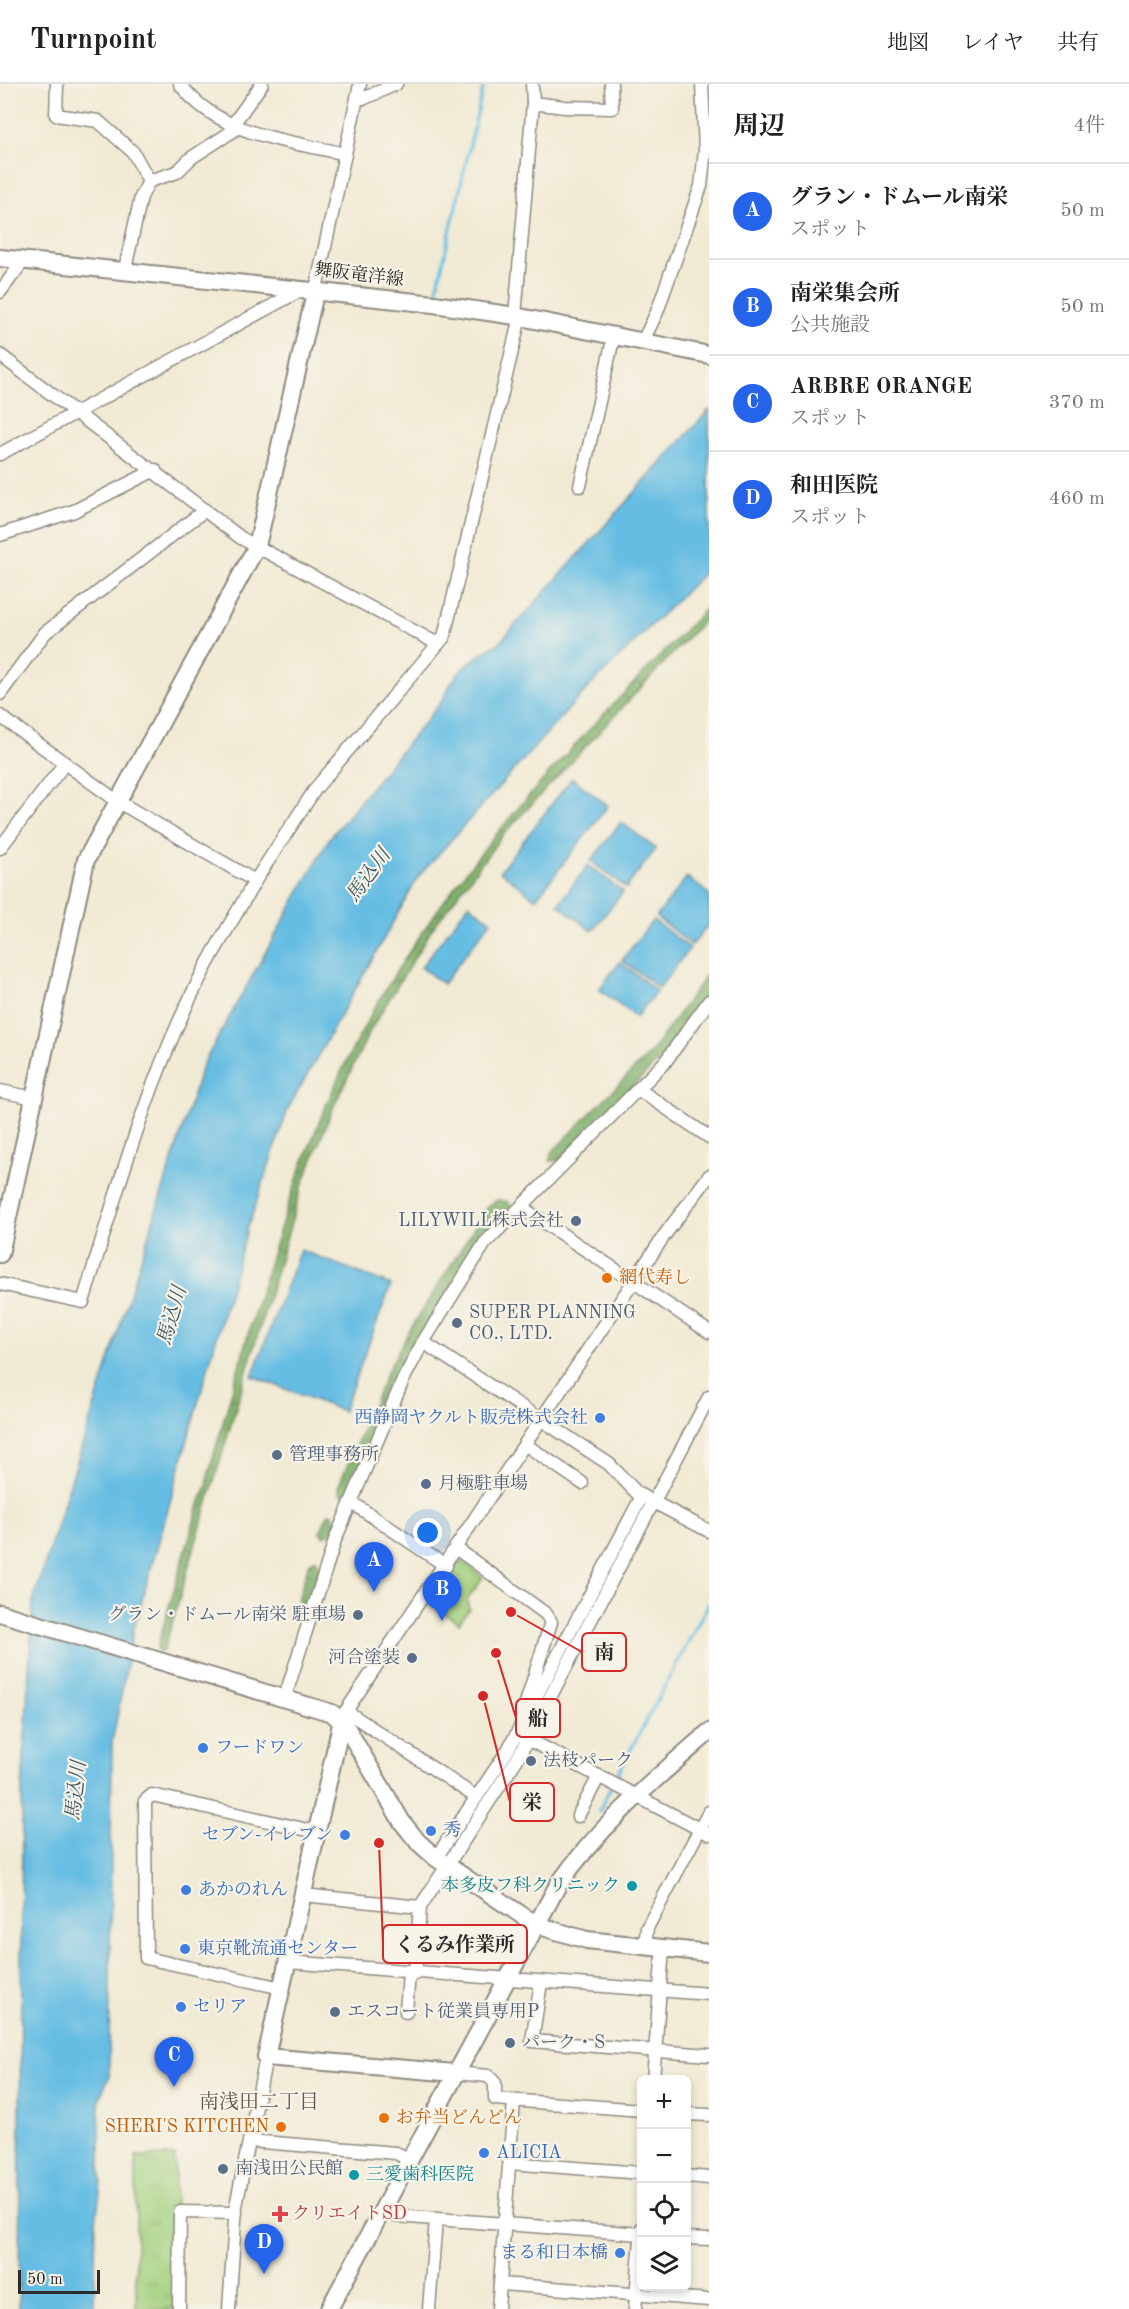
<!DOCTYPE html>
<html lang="ja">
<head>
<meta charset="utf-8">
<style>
	:root { --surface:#fff; --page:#f2f2f2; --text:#202124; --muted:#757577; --line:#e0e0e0; --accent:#2563eb }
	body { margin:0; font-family:"Old Standard TT","Noto Serif JP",serif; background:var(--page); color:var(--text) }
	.controls { position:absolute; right:18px; bottom:18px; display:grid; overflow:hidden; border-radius:9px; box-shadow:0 3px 9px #0003 }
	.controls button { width:54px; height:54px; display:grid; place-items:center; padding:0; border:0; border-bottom:2px solid var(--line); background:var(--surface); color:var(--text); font:30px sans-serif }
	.scale { position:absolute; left:18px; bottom:15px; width:82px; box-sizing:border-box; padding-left:6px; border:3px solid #2b2b2b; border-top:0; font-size:16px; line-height:21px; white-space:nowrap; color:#2b2b2b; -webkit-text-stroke:4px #f7f3e8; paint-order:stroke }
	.you { position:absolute; left:428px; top:1449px; width:21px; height:21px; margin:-15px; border:4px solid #fff; border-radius:50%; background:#1a73e8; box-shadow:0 0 0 9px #1a73e833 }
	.badge { display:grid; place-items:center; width:39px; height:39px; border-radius:50%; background:var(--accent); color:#fff; font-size:20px; font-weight:700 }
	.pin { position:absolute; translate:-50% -50px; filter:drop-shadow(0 2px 3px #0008) }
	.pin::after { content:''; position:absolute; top:32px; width:21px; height:18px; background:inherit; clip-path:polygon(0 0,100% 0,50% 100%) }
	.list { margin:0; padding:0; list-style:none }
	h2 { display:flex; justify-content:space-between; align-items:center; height:78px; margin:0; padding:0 24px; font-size:26px }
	h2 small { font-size:20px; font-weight:400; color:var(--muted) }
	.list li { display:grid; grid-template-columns:39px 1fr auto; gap:18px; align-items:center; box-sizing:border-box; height:96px; padding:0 24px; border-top:2px solid var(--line) }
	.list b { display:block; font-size:22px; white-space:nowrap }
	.list p { margin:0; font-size:20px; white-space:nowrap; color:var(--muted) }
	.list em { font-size:20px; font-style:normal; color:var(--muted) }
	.icon { flex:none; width:33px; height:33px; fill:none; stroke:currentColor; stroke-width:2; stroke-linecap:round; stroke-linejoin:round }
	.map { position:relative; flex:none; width:709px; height:2225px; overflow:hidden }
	header { display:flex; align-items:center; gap:36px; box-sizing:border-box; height:84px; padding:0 30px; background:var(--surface); border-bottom:2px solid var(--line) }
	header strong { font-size:28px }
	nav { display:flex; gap:33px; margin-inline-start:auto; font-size:21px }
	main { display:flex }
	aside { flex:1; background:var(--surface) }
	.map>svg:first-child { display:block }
	.forest { fill:url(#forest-crowns); stroke:#566e4c; stroke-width:1.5 }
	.park { fill:url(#park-tufts); stroke:#667e54; stroke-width:1.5 }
	.water { fill:#66bde3; stroke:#487487; stroke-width:1.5 }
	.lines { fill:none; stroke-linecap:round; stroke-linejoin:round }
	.stream { stroke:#66bde3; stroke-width:3 }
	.street-casing { stroke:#8e8a80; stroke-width:15 }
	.secondary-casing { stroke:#8e8a80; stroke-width:20 }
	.street { stroke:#fff; stroke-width:12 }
	.secondary { stroke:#fff; stroke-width:16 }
	.service-dot { fill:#5c6f8a; stroke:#f7f3e8; stroke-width:2 }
	.food-dot { fill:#e8710a; stroke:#f7f3e8; stroke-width:2 }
	.shop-dot { fill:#3f7fe0; stroke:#f7f3e8; stroke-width:2 }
	.culture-dot { fill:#0f9aa8; stroke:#f7f3e8; stroke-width:2 }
	.health-dot { fill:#e0444e; stroke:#f7f3e8; stroke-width:2 }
	.labels { text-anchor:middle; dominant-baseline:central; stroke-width:4.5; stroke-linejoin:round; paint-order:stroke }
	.street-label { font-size:18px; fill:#2b2b2b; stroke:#f7f3e8 }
	.service-label { font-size:18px; fill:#4e5e75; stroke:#f7f3e8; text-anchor:start }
	.food-label { font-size:18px; fill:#c56008; stroke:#f7f3e8; text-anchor:start }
	.shop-label { font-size:18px; fill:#366cbe; stroke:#f7f3e8; text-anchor:start }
	.culture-label { font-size:18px; fill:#0d838f; stroke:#f7f3e8; text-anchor:end }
	.health-label { font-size:18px; fill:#be3a42; stroke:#f7f3e8; text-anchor:start }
	.water-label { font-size:20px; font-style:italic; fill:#3d5762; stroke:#f7f3e8 }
	.neighbourhood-label { font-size:20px; fill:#66544d; stroke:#f7f3e8 }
	.leader { fill:none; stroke:#d62828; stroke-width:2 }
	.callout-dot { fill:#d62828; stroke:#f7f3e8; stroke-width:2 }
	.callout { fill:#f7f3e8; stroke:#d62828; stroke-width:2 }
	.callout-label { font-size:20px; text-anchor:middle; font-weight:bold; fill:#2b2b2b }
</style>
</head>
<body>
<header>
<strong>Turnpoint</strong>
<nav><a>地図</a><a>レイヤ</a><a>共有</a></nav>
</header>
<main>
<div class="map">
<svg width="709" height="2225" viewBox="0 0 709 2225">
	<defs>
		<pattern id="forest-crowns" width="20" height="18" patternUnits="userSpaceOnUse" patternTransform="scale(1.5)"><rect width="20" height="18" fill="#81b26d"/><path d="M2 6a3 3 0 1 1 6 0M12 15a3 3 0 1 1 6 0" fill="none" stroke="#6a915a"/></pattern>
		<pattern id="park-tufts" width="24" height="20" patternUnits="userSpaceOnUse" patternTransform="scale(1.5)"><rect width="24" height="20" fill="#a2d07e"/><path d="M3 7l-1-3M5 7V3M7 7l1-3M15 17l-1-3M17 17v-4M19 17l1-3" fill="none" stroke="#8cb36d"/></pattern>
	</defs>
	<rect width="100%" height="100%" fill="#f7f3e8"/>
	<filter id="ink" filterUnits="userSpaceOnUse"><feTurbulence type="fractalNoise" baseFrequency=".0167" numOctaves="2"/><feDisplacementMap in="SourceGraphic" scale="12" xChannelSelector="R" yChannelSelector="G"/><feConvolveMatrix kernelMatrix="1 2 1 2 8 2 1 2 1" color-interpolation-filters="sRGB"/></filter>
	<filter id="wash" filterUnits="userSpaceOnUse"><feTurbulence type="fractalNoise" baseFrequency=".008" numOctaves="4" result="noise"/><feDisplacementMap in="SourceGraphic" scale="24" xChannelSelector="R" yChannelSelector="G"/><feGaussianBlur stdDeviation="1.35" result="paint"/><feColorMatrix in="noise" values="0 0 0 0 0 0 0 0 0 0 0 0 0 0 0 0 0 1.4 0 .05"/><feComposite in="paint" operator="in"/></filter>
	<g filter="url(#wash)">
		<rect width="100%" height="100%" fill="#f1ead4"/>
		<!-- forest -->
		<g class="forest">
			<path d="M709,521v10l-207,221 -70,93 -61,100 -38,79 -32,81 -137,461 -4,3 -3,-5 43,-147 7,-15 2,-15c42,-142 76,-289 143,-421 91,-179 221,-303 357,-445z"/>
			<path d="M709,887v20l-48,67 -102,103h-9l1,-8 101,-102z"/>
			<path d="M497,1116l12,2 2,5 -31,32 -62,100 -20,38 -49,115 -8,3 -3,-8 49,-115 21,-39 80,-127z"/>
			<path d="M329,1429l4,1 3,7 -5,12 -7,3 -4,-4z"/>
			<path d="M316,1475l4,7 -12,40 -8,4 -3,-7 12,-40z"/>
		</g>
		<!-- park -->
		<g class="park">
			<path d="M462,1477l21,17 -16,22 2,9 -10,14 -29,-19 29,-42z"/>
			<path d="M136,2072h39l-1,153h-38z"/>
		</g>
		<!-- water -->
		<g class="water">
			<path d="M709,326v158l-126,125 -164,183 -131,233 -40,118 -115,405 -21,111 -3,334 -10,22 2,84 -5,39 -2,87h-75l3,-518 11,-190 169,-535 127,-227 113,-138c14,-32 27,-40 57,-58z"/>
			<path d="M572,694l36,28 -72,93 -36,-28z"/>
			<path d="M621,738l35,27 -30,39 -35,-27z"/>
			<path d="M588,781l35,27 -31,39 -34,-27z"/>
			<path d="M687,793l22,17v30l-17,21 -36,-28z"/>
			<path d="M469,820l22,17 -48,63 -22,-17z"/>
			<path d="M653,836l37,28 -31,40 -37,-28z"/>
			<path d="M620,878l37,29 -21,26 -37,-28z"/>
			<path d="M300,1166l91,35 -48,126 -91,-35z"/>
		</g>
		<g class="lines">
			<!-- stream -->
			<g class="stream">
				<path d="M436,209l48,-209"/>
				<path d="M614,1697l95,-178"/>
				<path d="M599,1727l12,-24"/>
			</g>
		</g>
	</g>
	<g filter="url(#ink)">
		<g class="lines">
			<!-- street casing -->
			<g class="street-casing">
				<g id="street">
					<path d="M57,0l-1,31 42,6 35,31 16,29"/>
					<path d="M180,0c39,52 107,56 165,70"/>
					<path d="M357,14h8l31,-14"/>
					<path d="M533,19l32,4 47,1 -1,-24"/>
					<path d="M231,43l31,-43"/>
					<path d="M125,185l16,-72 8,-16 28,-9 14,-14 45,-29"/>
					<path d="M316,205l44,-205"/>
					<path d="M0,208l24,-32"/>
					<path d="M515,232l18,-213 -1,-19"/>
					<path d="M643,257l14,-29 44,-126 4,-36 -3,-66"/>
					<path d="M0,271l241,183 197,106"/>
					<path d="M0,370l301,-164"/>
					<path d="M580,402l34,-151"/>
					<path d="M0,451l74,-24 81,-41"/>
					<path d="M0,610l45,-61 160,-123"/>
					<path d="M0,632l117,85 138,80c-19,34 -41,68 -58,103 -51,101 -81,211 -114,318l-83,-18"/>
					<path d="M0,764l65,-85"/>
					<path d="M255,797l61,-93 128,-151 76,-320"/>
					<path d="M638,1005l71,48"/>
					<path d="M0,1007l34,7"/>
					<path d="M521,1123l188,125"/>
					<path d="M423,1258l186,122 29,30 71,37"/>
					<path d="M526,1361l56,38"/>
					<path d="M351,1418l95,64"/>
					<path d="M457,1465l89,65 5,8 -25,81"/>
					<path d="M284,1616l51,-160 68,-160 20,-38 62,-99 180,-181 44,-61"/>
					<path d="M346,1627l130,86"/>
					<path d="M342,1636l4,-9 320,-478 43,-57"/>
					<path d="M520,1651l189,99"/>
					<path d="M578,1732l21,-40"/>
					<path d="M436,1774l72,-108 134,-254"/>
					<path d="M303,1811l117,12 -5,67"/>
					<path d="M420,1823l99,-151 190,-359"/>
					<path d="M645,1862l2,-18 62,-116"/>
					<path d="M288,1878l421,32"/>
					<path d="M541,1898l-9,59 177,14"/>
					<path d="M282,1904l-136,-30 -1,-157 7,-6 165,37"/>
					<path d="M406,1928l3,-39"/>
					<path d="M455,1989l33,3 7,7v16l147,11"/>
					<path d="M653,1996l10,-132"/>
					<path d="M686,2030l23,1"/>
					<path d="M250,2057l146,12 13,6"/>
					<path d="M509,2079l133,10"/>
					<path d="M686,2092l23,2"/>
					<path d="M382,2125l13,7 247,18"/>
					<path d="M686,2154l23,1"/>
					<path d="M500,2200l209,16"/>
					<path d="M179,2225l1,-97 56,1"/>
					<path d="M229,2225l7,-103 30,-149"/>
					<path d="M429,2225l7,-90"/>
					<path d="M498,2225l16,-208"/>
					<path d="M635,2225l7,-81"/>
				</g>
			</g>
			<!-- secondary casing -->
			<g class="secondary-casing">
				<g id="secondary">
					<path d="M0,174l434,46 81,12 194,39"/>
					<path d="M0,1170l86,-394 171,-314 59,-257"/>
					<path d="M0,1529l332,100 13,12 57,97 16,20 18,16 90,60 23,11 38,11 122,13"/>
					<path d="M342,1636l-76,337 189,16"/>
					<path d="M329,2225l229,-424c42,-60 96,-105 151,-153"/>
				</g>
			</g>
			<!-- street -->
			<use href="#street" class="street"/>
			<!-- secondary -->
			<use href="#secondary" class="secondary"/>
		</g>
	</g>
	<!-- markers -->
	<g class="service-dot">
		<circle cx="576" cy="1137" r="6"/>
		<circle cx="457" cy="1239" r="6"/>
		<circle cx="277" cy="1371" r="6"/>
		<circle cx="426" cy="1400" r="6"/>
		<circle cx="358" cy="1531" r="6"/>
		<circle cx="412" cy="1574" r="6"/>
		<circle cx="531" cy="1677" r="6"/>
		<circle cx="335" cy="1928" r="6"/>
		<circle cx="510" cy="1959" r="6"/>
		<circle cx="223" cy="2085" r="6"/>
	</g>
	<g class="food-dot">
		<circle cx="607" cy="1194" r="6"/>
		<circle cx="384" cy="2034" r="6"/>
		<circle cx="281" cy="2043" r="6"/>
	</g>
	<g class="shop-dot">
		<circle cx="600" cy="1334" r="6"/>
		<circle cx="203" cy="1664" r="6"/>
		<circle cx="431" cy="1747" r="6"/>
		<circle cx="345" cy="1751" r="6"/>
		<circle cx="186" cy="1806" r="6"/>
		<circle cx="185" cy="1865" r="6"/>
		<circle cx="181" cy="1923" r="6"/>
		<circle cx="484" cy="2069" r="6"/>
		<circle cx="620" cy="2169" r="6"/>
	</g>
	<g class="culture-dot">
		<circle cx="632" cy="1802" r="6"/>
		<circle cx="354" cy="2091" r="6"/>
	</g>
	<path class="health-dot" d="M277 2121h6v6h6v6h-6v6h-6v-6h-6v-6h6z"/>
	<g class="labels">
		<!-- street labels -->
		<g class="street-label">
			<text transform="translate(359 191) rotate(7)">舞阪竜洋線</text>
		</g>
		<!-- service labels -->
		<g class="service-label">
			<text x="564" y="1137" text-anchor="end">LILYWILL株式会社</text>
			<text x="469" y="1229">SUPER PLANNING<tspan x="469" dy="21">CO., LTD.</tspan></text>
			<text x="289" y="1371">管理事務所</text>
			<text x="438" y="1400">月極駐車場</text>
			<text x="346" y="1531" text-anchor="end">グラン・ドムール南栄 駐車場</text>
			<text x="400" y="1574" text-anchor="end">河合塗装</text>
			<text x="543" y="1677">法枝パーク</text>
			<text x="347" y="1928">エスコート従業員専用P</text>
			<text x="522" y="1959">パーク・S</text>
			<text x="235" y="2085">南浅田公民館</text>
		</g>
		<!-- food labels -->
		<g class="food-label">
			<text x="619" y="1194">網代寿し</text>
			<text x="396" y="2034">お弁当どんどん</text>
			<text x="269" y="2043" text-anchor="end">SHERI'S KITCHEN</text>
		</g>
		<!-- shop labels -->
		<g class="shop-label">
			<text x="588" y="1334" text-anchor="end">西静岡ヤクルト販売株式会社</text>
			<text x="215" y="1664">フードワン</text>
			<text x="443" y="1747">秀</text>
			<text x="333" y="1751" text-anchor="end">セブン-イレブン</text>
			<text x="198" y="1806">あかのれん</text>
			<text x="197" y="1865">東京靴流通センター</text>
			<text x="193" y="1923">セリア</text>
			<text x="496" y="2069">ALICIA</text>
			<text x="608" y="2169" text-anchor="end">まる和日本橋</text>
		</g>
		<!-- culture labels -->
		<g class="culture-label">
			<text x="620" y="1802">本多皮フ科クリニック</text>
			<text x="366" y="2091" text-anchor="start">三愛歯科医院</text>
		</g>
		<!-- health labels -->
		<g class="health-label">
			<text x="292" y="2130">クリエイトSD</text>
		</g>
		<!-- water labels -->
		<g class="water-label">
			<text transform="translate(369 792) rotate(-54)">馬込川</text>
			<text transform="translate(173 1232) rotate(-74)">馬込川</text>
			<text transform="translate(77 1707) rotate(-84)">馬込川</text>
		</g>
		<!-- neighbourhood labels -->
		<g class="neighbourhood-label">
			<text x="259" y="2019">南浅田二丁目</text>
		</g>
	</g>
	<!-- callouts -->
	<path class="leader" d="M511 1528L582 1568M496 1569L516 1634M483 1612L510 1718M379 1759L383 1860"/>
	<g class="callout-dot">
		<circle cx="511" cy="1528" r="6"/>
		<circle cx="496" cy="1569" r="6"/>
		<circle cx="483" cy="1612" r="6"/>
		<circle cx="379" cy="1759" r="6"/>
	</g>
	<g class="callout">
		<rect x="582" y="1549" width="44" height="38" rx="6"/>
		<rect x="516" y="1615" width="44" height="38" rx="6"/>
		<rect x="510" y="1699" width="44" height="38" rx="6"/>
		<rect x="383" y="1841" width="144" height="38" rx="6"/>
	</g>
	<g class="callout-label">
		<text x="604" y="1575">南</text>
		<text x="538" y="1641">船</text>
		<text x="532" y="1725">栄</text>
		<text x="455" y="1867">くるみ作業所</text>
	</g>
</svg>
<div class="controls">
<button>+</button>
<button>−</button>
<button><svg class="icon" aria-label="locate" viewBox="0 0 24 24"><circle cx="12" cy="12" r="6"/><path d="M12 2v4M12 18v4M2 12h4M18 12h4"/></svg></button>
<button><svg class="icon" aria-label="layers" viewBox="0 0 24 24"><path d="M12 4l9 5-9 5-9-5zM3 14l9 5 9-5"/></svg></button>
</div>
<div class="scale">50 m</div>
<div class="you"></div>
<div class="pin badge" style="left:374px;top:1508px">A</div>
<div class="pin badge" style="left:442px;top:1537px">B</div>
<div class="pin badge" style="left:174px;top:2003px">C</div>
<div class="pin badge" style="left:264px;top:2190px">D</div>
</div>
<aside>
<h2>周辺<small>4件</small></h2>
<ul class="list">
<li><span class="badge">A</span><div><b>グラン・ドムール南栄</b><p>スポット</p></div><em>50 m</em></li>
<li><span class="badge">B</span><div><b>南栄集会所</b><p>公共施設</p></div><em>50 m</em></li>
<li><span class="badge">C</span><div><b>ARBRE ORANGE</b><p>スポット</p></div><em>370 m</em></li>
<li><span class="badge">D</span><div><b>和田医院</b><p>スポット</p></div><em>460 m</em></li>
</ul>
</aside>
</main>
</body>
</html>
